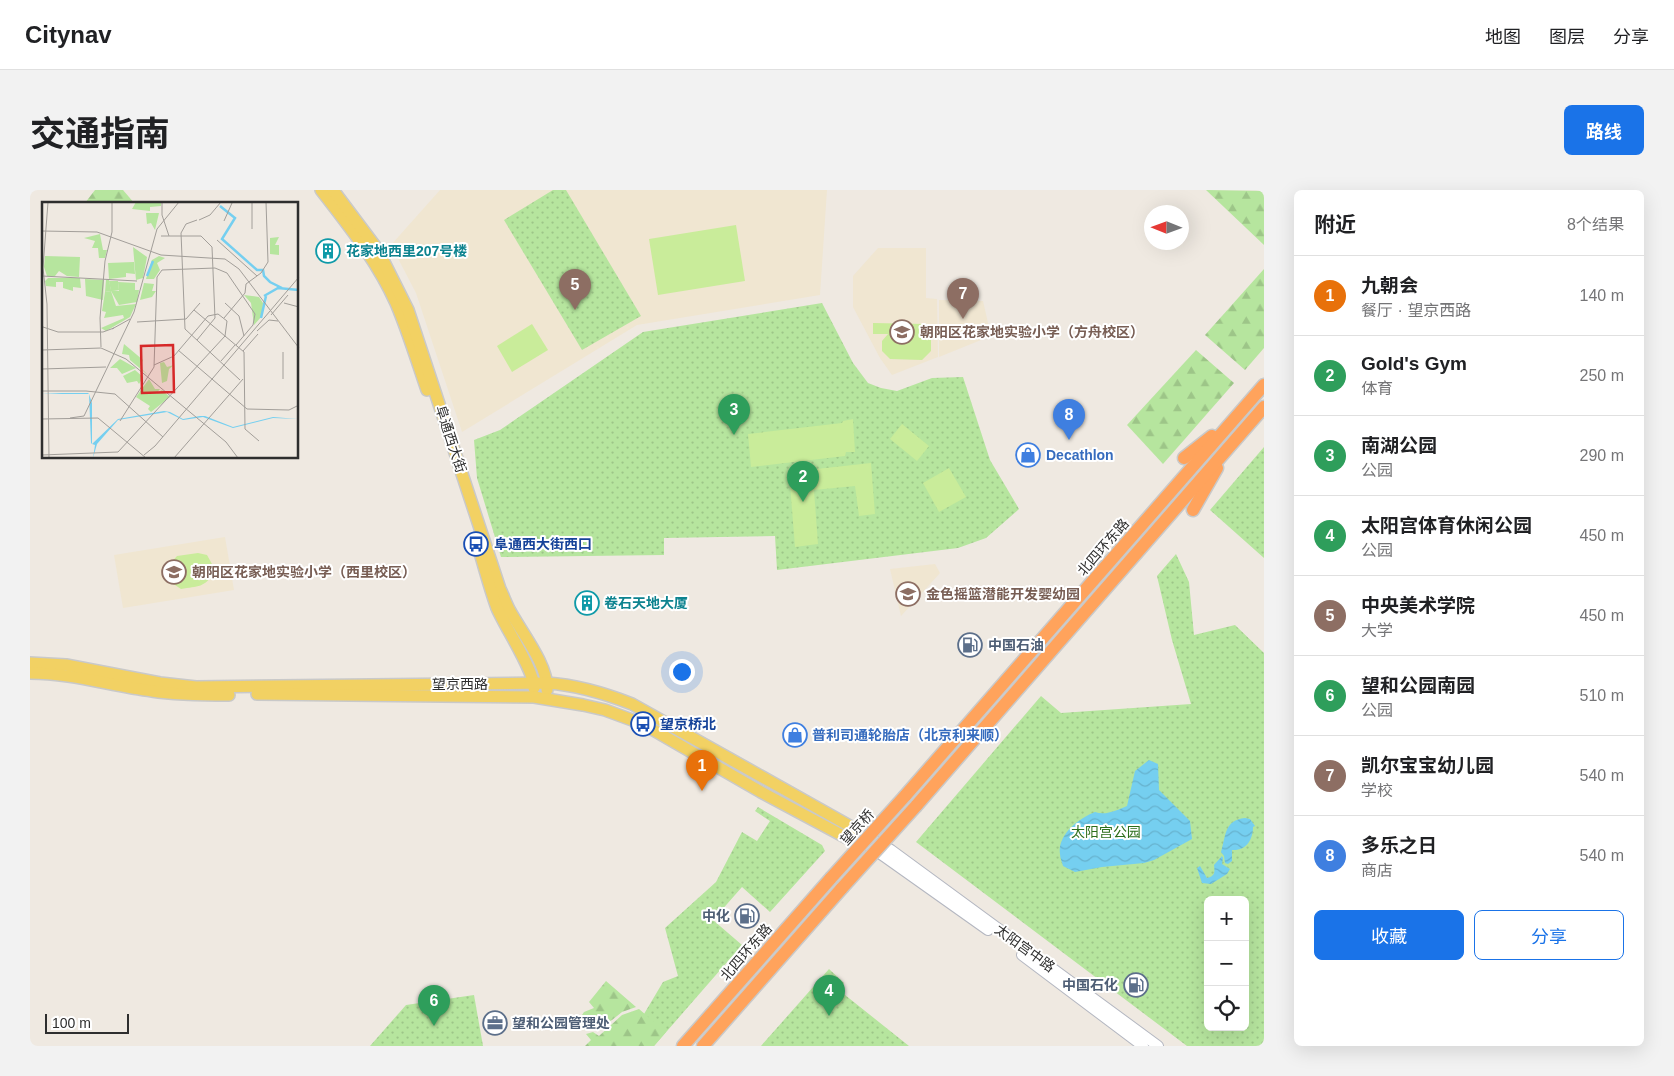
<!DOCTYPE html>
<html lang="zh">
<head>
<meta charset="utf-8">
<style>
	:root { --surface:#fff; --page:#f2f2f2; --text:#202124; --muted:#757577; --line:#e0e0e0; --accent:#1a73e8 }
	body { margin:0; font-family:Helvetica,"Noto Sans SC",sans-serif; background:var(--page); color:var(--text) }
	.controls { position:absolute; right:15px; bottom:15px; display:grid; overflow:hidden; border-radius:8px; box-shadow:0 5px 20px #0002 }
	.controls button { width:45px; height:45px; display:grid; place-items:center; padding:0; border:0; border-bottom:1px solid var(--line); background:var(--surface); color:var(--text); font:25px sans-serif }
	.compass { position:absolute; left:1114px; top:15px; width:45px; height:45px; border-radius:50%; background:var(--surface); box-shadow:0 5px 20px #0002; rotate:271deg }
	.scale { position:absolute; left:15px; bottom:12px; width:84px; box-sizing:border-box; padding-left:5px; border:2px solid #2e2e2e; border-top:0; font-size:14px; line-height:18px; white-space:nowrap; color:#2e2e2e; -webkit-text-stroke:4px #fff; paint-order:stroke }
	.you { position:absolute; left:651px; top:481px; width:18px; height:18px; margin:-12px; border:4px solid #fff; border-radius:50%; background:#1a73e8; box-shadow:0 0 0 8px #1a73e833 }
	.badge { display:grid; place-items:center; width:32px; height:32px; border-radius:50%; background:var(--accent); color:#fff; font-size:16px; font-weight:700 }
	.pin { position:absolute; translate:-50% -41px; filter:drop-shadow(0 1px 2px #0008) }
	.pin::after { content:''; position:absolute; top:26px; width:18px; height:15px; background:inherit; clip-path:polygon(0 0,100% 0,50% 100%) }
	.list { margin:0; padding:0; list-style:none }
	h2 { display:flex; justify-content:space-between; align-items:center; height:65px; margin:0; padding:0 20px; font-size:21px }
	h2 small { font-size:16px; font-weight:400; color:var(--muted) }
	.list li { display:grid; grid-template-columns:32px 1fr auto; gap:15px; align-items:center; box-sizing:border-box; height:80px; padding:0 20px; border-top:1px solid var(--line) }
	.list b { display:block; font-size:19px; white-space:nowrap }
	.list p { margin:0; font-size:16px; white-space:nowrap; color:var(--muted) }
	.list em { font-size:16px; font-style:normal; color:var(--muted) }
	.actions { display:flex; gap:10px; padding:15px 20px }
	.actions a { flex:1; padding:11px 0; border:1px solid var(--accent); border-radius:8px; text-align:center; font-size:18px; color:var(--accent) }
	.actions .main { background:var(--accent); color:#fff }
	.icon { flex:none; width:28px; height:28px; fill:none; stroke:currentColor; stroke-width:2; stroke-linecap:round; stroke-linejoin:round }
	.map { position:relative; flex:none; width:1234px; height:856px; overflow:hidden; border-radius:8px }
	header { display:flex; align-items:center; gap:30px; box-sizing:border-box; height:70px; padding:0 25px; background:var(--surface); border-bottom:1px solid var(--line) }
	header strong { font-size:24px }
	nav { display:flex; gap:28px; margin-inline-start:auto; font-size:18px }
	.intro { display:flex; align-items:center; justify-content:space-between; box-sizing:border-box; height:120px; padding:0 30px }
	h1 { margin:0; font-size:35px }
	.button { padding:12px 22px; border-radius:8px; background:var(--accent); color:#fff; font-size:18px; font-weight:700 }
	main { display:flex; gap:30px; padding:0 30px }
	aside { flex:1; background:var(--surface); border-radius:8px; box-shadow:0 5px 20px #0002 }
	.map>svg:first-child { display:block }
	.education { fill:#f0e6d1 }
	.grass { fill:url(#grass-dots); fill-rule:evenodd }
	.forest { fill:url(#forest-firs) }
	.pitch { fill:#c9ec9a }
	.water { fill:url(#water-waves) }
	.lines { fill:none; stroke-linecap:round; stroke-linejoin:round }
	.secondary-casing { stroke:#b4b7c1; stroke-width:12 }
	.primary-casing { stroke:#c9c9c9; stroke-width:14 }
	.highway-casing { stroke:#c9c9c9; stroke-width:15 }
	.secondary { stroke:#fff; stroke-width:10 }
	.primary { stroke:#f2d163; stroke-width:11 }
	.highway { stroke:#ffa35c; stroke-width:12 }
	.highway-bridge-casing { stroke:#c9c9c9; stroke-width:15; stroke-linecap:butt }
	.highway-bridge { stroke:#ffa35c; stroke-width:12 }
	.labels { text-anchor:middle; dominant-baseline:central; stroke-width:4; stroke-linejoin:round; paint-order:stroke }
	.culture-label { font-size:14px; font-weight:bold; fill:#0d838f; stroke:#fff; text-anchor:start }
	.education-label { font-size:14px; font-weight:bold; fill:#785e54; stroke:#fff; text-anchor:start }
	.street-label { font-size:14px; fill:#2e2e2e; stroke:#fff }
	.shop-label { font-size:14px; font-weight:bold; fill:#366cbe; stroke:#fff; text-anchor:start }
	.transit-label { font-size:14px; font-weight:bold; fill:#164399; stroke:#fff; text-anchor:start }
	.service-label { font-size:14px; font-weight:bold; fill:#4e5e75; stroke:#fff; text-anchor:start }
	.park-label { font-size:14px; fill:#2c6e1b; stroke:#fff }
	.inset-river { fill:none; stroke:#75cff0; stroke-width:2.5 }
	.inset-road { fill:none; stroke:#a29e99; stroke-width:1 }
	.view { fill:#d62828; fill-opacity:0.15; stroke:#d62828; stroke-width:2.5 }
	.inset-edge { fill:none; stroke:#2e2e2e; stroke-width:2.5 }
</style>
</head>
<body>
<header>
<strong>Citynav</strong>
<nav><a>地图</a><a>图层</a><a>分享</a></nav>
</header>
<div class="intro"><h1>交通指南</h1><a class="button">路线</a></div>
<main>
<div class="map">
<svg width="1234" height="856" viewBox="0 0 1234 856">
	<defs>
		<pattern id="grass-dots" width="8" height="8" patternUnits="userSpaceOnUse" patternTransform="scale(1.25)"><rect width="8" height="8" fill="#b6e59e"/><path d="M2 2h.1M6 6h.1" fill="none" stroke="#9dc588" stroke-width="1.8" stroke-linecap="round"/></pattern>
		<pattern id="forest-firs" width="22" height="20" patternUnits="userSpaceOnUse" patternTransform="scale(1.25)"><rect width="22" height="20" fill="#b6e59e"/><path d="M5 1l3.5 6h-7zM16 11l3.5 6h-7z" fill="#9dc588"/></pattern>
		<pattern id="water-waves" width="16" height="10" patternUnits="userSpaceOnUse" patternTransform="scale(1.25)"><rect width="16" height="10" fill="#75cff0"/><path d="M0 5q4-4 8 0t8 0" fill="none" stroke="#66b2ce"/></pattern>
	</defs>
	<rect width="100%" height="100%" fill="#efe9e1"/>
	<!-- education -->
	<g class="education">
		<path d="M410,0h387l-7,105 -183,30 -175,107 -46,-139 -25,-48z"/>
		<path d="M848,58h48v50l11,1 1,58 -46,18 -12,-17 -27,-51v-31z"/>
		<path d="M909,110l44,1 8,35 -52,21z"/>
		<path d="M195,347l9,53 -111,18 -9,-53z"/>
		<path d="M905,374l5,9 -39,43 -11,-47z"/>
	</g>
	<!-- grass -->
	<g class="grass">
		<path d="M523,0h13l75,126 -59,34 -78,-130z"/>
		<path d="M792,113l31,60 15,20 13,5 16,3 35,-13 31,-1 27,83 29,49 -33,29 -28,10 -181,22 -2,-34 -111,2v17l-163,2 -24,-79 -3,-38 26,-10 143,-98z"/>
		<path d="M1234,257v111l-54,-48z"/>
		<path d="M1146,364l13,28 5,53 41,-10 29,28v393h-77l-271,-204 125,-146 20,17 130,-9 -19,-64 -15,-64zM1178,710h37v127h-37z"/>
		<path d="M728,617l64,38 3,6 -55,61 -28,-25 -29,33 29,25 -88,101h-44l34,-32 19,-32 15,-6 -13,-48 51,-46 26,-50 15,9 13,-20 -15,-10z"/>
		<path d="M799,779l15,14 -4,8 69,55h-148z"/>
		<path d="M444,805l9,51h-113l36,-41z"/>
	</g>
	<!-- forest -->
	<g class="forest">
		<path d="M65,0h28l12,14 -50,-1z"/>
		<path d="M1176,0l58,1v54z"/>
		<path d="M1234,79v79l-19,22 -40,-35z"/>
		<path d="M1166,160l38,33 -71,81 -36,-39z"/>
		<path d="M576,791l30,26 -14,5 -10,8 -6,3 -7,-6 -8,13h-8l-7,-6 8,-12 10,-4 -5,-6z"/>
		<path d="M609,819l27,23 -12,14h-69l6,-6 -5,-6 7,-2 6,4 23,-21z"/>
	</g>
	<!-- pitch -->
	<g class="pitch">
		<path d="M706,35l9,56 -87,14 -9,-56z"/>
		<path d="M843,133l52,1v11l6,5v11l-9,9 -32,-1 -8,-8v-10l6,-7h-15z"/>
		<path d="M502,134l16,26 -36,22 -15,-26z"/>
		<path d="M823,229l2,33h-9l-1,4 -94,11 -3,-33 94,-11 1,-2z"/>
		<path d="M872,234l27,22 -12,15 -27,-22z"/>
		<path d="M841,273l4,51 -16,2 -4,-30 -41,4 4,54 -23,3 -6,-75z"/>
		<path d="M919,278l17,29 -27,15 -16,-29z"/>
		<path d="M168,363l9,2 5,9 2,8c-9,16 -16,14 -33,17l-9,-6 -5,-9 2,-9 8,-9z"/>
	</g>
	<!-- water -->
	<g class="water">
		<path d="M1119,570l9,4 1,26 31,31 2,18 -38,21 -10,3 -42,4 -27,5 -12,-6c-1,-4 -3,-8 -3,-12 -3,-19 19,-36 35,-42 11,4 22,-2 32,-6l8,-35z"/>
		<path d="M1215,628l5,1 5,7 -2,1c0,13 -7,24 -21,23v11l-4,3 -3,-1 -1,-7 -3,-4c5,-16 3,-32 24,-34z"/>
		<path d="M1192,666l1,2 -1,6 8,5 -3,5 -16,10 -9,-1 -5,-15 3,-2 7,12c8,-2 8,-5 7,-13z"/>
	</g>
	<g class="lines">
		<!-- secondary casing -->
		<g class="secondary-casing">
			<g id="secondary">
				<path d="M832,643l29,17 267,196"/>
				<path d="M827,652l12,4 16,11 103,73"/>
				<path d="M992,765l121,91"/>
			</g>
		</g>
		<!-- primary casing -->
		<g class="primary-casing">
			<g id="primary">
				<path d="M291,0c28,36 56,71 75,113 12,28 21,58 31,87"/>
				<path d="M303,0l45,60 30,60 92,279c4,8 6,15 10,22 12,22 38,54 37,79"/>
				<path d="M446,349c7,23 13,47 21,69 8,19 38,64 37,80"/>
				<path d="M0,473l36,2 94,18 36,4 351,-4c30,2 57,10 85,21l225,126"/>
				<path d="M0,483c42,0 81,13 122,18 25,4 51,4 77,4"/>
				<path d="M227,504l277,3 49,8 22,5 38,14 118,68 88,47"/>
			</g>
		</g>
		<!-- highway casing -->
		<g class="highway-casing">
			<g id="highway">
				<path d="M1154,268l28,-22"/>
				<path d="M1163,320l24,-42"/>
				<path d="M875,606l359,-411"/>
				<path d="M886,616l348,-399"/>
				<path d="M653,856l148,-168"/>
				<path d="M673,856l139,-158"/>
			</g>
		</g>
		<!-- secondary -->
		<use href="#secondary" class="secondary"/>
		<!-- primary -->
		<use href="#primary" class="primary"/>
		<!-- highway -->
		<use href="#highway" class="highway"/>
		<!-- highway-bridge casing -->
		<g class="highway-bridge-casing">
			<g id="highway-bridge">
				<path d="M801,688l74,-82"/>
				<path d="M812,698l74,-82"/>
			</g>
		</g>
		<!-- highway-bridge -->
		<use href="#highway-bridge" class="highway-bridge"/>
	</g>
	<!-- icons -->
	<defs>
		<g id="building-ring" transform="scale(1.25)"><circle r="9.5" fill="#fff" stroke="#0f9aa8" stroke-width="1.5"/><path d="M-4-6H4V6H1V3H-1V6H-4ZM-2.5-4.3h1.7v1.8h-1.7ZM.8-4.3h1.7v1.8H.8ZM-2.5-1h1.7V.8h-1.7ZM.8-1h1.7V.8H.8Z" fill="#0f9aa8"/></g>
		<g id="school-ring" transform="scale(1.25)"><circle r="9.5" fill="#fff" stroke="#8d6e63" stroke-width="1.5"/><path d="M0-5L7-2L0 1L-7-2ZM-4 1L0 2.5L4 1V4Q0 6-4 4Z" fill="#8d6e63"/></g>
		<g id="shop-ring" transform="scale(1.25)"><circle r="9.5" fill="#fff" stroke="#3f7fe0" stroke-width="1.5"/><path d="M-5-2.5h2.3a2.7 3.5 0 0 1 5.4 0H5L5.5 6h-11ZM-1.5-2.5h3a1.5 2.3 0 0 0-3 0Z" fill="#3f7fe0"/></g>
		<g id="bus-ring" transform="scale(1.25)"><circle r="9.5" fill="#fff" stroke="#1a4fb4" stroke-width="1.5"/><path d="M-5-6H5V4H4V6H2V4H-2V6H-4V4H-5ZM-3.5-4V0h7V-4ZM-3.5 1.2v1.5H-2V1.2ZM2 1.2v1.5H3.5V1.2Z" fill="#1a4fb4"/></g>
		<g id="fuel-ring" transform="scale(1.25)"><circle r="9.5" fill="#fff" stroke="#5c6f8a" stroke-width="1.5"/><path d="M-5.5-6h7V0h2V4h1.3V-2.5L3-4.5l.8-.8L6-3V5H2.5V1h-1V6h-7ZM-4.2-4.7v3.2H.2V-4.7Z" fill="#5c6f8a"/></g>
		<g id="office-ring" transform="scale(1.25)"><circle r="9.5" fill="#fff" stroke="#5c6f8a" stroke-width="1.5"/><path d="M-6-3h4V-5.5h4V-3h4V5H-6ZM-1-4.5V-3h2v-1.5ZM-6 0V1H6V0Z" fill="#5c6f8a"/></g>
	</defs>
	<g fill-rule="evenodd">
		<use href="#building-ring" x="298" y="61"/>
		<use href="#school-ring" x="872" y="142"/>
		<use href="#shop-ring" x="998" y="265"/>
		<use href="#bus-ring" x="446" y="354"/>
		<use href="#school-ring" x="144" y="382"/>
		<use href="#school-ring" x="878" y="404"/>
		<use href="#building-ring" x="557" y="413"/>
		<use href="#fuel-ring" x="940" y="455"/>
		<use href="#bus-ring" x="613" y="534"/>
		<use href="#shop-ring" x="765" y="545"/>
		<use href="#fuel-ring" x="717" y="726"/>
		<use href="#fuel-ring" x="1106" y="795"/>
		<use href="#office-ring" x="465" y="833"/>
	</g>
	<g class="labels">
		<!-- culture labels -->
		<g class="culture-label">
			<text x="316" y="61">花家地西里207号楼</text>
			<text x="574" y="413">卷石天地大厦</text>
		</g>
		<!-- education labels -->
		<g class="education-label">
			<text x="890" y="142">朝阳区花家地实验小学（方舟校区）</text>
			<text x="162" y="382">朝阳区花家地实验小学（西里校区）</text>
			<text x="896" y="404">金色摇篮潜能开发婴幼园</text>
		</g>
		<!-- street labels -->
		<g class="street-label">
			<text transform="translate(421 249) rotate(72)">阜通西大街</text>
			<text transform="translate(1073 357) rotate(-49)">北四环东路</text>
			<text x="430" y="494">望京西路</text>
			<text transform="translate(827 637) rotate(-48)">望京桥</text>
			<text transform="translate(995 758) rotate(36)">太阳宫中路</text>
			<text transform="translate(716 762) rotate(-49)">北四环东路</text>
		</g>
		<!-- shop labels -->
		<g class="shop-label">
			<text x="1016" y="265">Decathlon</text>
			<text x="782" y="545">普利司通轮胎店（北京利来顺）</text>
		</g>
		<!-- transit labels -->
		<g class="transit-label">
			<text x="464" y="354">阜通西大街西口</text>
			<text x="630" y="534">望京桥北</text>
		</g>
		<!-- service labels -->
		<g class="service-label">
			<text x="958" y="455">中国石油</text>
			<text x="700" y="726" text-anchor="end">中化</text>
			<text x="1088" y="795" text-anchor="end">中国石化</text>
			<text x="482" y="833">望和公园管理处</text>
		</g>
		<!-- park labels -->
		<g class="park-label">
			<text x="1076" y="642">太阳宫公园</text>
		</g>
	</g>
	<!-- overview -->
	<g transform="translate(12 12)">
		<rect width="256" height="256" fill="#efe9e1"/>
		<path d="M94,0h25v4l-11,1v4l-18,-2zM104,11h13l-4,17 -4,-7 -4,1zM237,35l-4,8h4v10l-9,-1v-16zM91,45l14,10 -4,21 -7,2zM3,54l35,1 -1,20 -12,-1 -8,-5 -4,5h-8l-3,-9zM117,54l6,2 -8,5 3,7 -6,9h-8l6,-19zM92,60l1,12 -9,-1v4l-17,2 -1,-16zM6,76h32l1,10 -8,-1v4l-10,-3v-6h-7v5l-10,-1 -1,-5zM43,77l19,1 -1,20 -17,-4zM67,79h9l1,9 -8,1 5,15 20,-2 -6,13 -24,14 -5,-3 23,-10 -1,-3 -19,3 2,-6 -4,-1 3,-19 6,-1zM102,81l10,1 -2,7h4l-4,6 -12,3zM202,93l15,2 4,6 -1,13 -8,9 -3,-22zM82,142l19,16 -3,7 9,9 -19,-16 -1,-5 -7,-1zM78,157l16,9 -14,6 -5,-6h-7zM122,160l3,5 7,-2 -5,4 -2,12 -5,2 -2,-20zM93,168l8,7 -4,7 -2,-3 -10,2 -4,-7zM107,177l6,10h5l-4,5 6,-4 8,7 -19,15 -3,-3 2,-3 -14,-9z" fill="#b6e59e"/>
		<path d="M58,32l3,16h4l-2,8h-6l-1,-10h-6l3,-7 -11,-3zM64,78h3l2,10 8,1 -1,-9 17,1v7h4l-2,12 -18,3 -8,-14 -6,1z" fill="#b6e59e"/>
		<path d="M0,192l20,-1h26l1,1 3,9v41l26,-25 46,-8 6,1 13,7 17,-3h5l28,11 40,-10 25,2 -25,-1 -40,10 -30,-11 -20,3 -16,-8 -49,8 -21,24 -4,14 2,-13 -3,-1 -1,-1 -2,-49z" fill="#75cff0"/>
		<path class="inset-river" d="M178,4l15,12 -13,21 35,31h6l1,6 6,6 12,6M105,74l6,-15M222,94l14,-8 21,2M219,116l5,-22"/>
		<path class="inset-road" d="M6,0l-5,66 4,36 2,154M120,0v13l7,21M210,0v27M155,18l-11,4 -5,9 4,96 55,51M157,18l11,-5 11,-13M182,19l8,-18M0,29l55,1 64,23 64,4 14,10 60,79M119,34h40l11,11 3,71 -18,22M175,38l40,36M0,74l95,5M183,101l14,13 5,20M242,101l15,4M152,108l50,42 1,77 14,12M229,113l17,-20M182,116l21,-25 1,-9 15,-11 7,-11 -2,-60M95,120l49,-3 14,-16M1,125l15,5h45l11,-4M70,127l18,-10M215,129l12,-11 9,1M59,145l-1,-29 5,-57 7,-29v-30M0,148l59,-2 25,11 100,83 12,16M136,148l69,59 42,1 8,-4M201,149l15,-17M179,159l14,-16M0,167l64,-2M241,177v-27M0,189h44l29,3 48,43M28,216l14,-2 50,-104 23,-83 22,-27M0,217l56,-1 48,40M78,219l34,-54 3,-90 5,-7 53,-2 12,5 28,41 -2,11 -17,20M0,253l76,-3 107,-116 2,-15 -9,-7 -10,2 -34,40 -20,9M102,253l11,-9 144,-169M132,256l69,-79"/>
		<path class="view" d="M131,143l1,47 -32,1 -1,-47z"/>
		<rect width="256" height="256" class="inset-edge"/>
	</g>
</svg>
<div class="controls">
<button>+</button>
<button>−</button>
<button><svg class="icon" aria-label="locate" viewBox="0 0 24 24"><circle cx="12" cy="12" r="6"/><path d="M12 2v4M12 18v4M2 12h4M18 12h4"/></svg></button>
</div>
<svg class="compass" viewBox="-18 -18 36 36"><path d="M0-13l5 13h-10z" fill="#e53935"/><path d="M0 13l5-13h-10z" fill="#757577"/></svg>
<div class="scale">100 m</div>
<div class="you"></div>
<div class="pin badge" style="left:672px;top:601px;background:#e8710a">1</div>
<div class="pin badge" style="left:773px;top:312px;background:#2e9e5b">2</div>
<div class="pin badge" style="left:704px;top:245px;background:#2e9e5b">3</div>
<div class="pin badge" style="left:799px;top:826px;background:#2e9e5b">4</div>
<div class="pin badge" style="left:545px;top:120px;background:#8d6e63">5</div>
<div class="pin badge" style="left:404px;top:836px;background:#2e9e5b">6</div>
<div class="pin badge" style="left:933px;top:129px;background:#8d6e63">7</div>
<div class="pin badge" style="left:1039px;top:250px;background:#3f7fe0">8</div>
</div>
<aside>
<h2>附近<small>8个结果</small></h2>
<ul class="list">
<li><span class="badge" style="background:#e8710a">1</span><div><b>九朝会</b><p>餐厅 · 望京西路</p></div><em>140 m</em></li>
<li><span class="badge" style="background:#2e9e5b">2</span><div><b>Gold's Gym</b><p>体育</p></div><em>250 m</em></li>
<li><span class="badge" style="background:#2e9e5b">3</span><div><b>南湖公园</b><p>公园</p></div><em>290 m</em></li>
<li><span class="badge" style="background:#2e9e5b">4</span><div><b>太阳宫体育休闲公园</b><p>公园</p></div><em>450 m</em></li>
<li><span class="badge" style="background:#8d6e63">5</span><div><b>中央美术学院</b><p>大学</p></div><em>450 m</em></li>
<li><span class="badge" style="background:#2e9e5b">6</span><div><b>望和公园南园</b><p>公园</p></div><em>510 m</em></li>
<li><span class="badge" style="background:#8d6e63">7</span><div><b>凯尔宝宝幼儿园</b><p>学校</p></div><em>540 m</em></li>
<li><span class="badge" style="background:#3f7fe0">8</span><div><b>多乐之日</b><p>商店</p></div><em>540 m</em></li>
</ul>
<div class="actions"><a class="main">收藏</a><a>分享</a></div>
</aside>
</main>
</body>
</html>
